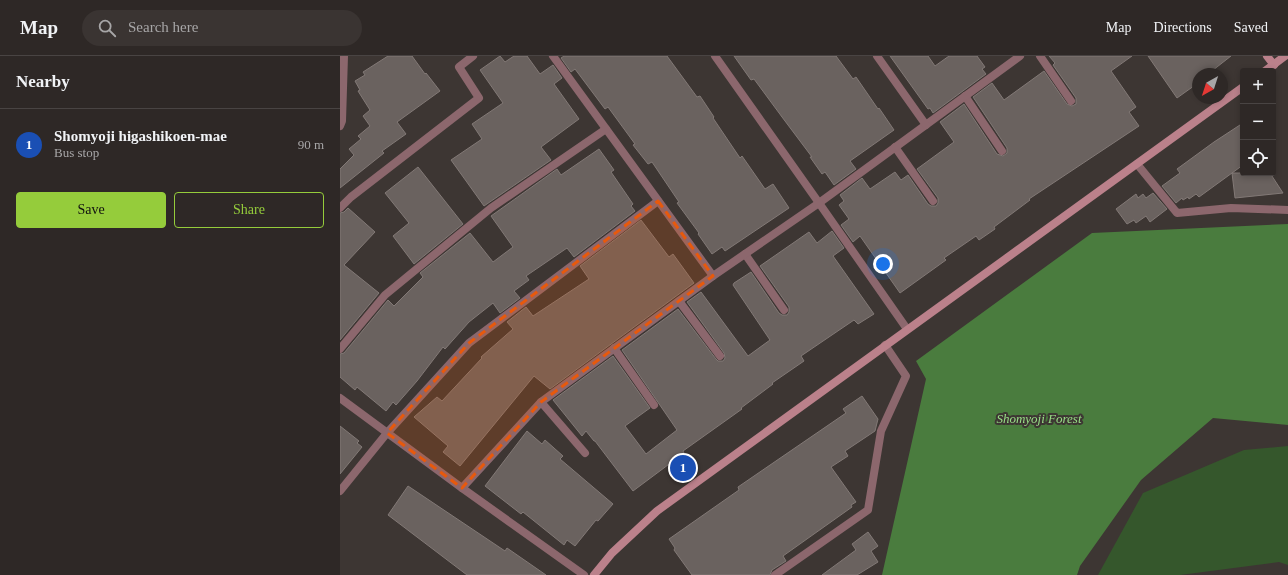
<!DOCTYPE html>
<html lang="en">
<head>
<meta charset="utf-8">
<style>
	:root { --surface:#2e2826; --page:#3a3432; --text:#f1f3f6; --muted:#a7a6a7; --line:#494443; --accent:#95cc3b }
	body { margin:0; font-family:Georgia,serif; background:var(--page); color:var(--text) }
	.controls { position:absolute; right:12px; top:12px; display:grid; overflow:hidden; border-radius:4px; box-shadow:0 2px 6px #0003 }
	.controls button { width:36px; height:36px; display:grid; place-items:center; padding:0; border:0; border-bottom:1px solid var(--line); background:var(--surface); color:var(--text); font:20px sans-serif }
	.compass { position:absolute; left:852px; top:12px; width:36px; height:36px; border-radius:50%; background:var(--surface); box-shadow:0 2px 6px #0003; rotate:219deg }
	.you { position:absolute; left:543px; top:208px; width:14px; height:14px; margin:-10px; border:3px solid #fff; border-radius:50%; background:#1a73e8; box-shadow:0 0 0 6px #1a73e833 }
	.badge { display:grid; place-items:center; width:26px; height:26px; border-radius:50%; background:var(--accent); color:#fff; font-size:13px; font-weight:700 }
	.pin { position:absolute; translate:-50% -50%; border:2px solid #fff; box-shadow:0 1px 4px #0006 }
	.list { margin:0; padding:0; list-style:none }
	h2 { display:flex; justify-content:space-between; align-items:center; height:52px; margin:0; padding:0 16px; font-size:17px }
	h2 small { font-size:13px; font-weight:400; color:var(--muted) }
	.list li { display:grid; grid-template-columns:26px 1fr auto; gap:12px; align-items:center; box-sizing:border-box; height:72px; padding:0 16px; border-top:1px solid var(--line) }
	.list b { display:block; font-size:15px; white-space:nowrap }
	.list p { margin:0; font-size:13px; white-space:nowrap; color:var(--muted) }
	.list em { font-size:13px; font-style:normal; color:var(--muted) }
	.actions { display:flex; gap:8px; padding:12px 16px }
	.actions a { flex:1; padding:9px 0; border:1px solid var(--accent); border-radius:4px; text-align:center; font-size:14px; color:var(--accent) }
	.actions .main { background:var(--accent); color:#111 }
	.icon { flex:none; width:22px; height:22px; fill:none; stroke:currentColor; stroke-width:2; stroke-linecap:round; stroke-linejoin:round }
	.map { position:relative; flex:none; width:948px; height:519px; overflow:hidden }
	header { display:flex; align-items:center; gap:24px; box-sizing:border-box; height:56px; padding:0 20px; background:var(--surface); border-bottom:1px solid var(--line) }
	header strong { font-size:19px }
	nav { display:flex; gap:22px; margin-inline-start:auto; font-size:14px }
	.search { width:280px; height:36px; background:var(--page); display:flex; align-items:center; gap:10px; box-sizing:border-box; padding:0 14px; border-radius:22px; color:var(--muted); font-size:15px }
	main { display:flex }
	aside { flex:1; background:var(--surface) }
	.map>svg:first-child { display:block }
	.green { fill:#35572c }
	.forest { fill:#4a7c3e }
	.building { fill:#6a625f; stroke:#827976 }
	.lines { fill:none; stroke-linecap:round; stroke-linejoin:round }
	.lane { stroke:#8c676d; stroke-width:8 }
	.street { stroke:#8c676d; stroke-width:8 }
	.secondary { stroke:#bb818b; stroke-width:8 }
	.marked { fill:#e8590c; fill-opacity:0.2; stroke:#e8590c; stroke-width:3; stroke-dasharray:8 5; stroke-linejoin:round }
	.labels { text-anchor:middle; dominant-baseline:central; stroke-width:4; stroke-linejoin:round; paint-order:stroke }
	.park-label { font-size:13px; font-style:italic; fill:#98de86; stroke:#3d3633 }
</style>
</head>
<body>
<header>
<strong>Map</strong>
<div class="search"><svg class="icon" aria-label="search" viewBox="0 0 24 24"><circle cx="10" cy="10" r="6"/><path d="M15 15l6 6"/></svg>Search here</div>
<nav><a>Map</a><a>Directions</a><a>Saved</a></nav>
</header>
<main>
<aside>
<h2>Nearby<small></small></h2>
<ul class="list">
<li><span class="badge" style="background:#1a4fb4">1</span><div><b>Shomyoji higashikoen-mae</b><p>Bus stop</p></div><em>90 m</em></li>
</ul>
<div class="actions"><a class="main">Save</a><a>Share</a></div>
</aside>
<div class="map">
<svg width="948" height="519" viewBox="0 0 948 519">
	<rect width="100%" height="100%" fill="#3d3633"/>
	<!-- green -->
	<path class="green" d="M948,390v119l-9,-3 -99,13h-82l45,-82 101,-43z"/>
	<!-- forest -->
	<path class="forest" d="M948,168v201l-75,-7 -72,62 -61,86 -3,9h-195l44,-196 -10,-18 176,-128z"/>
	<!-- building -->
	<g class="building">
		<path d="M48,0h24l13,18 1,-1 14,18 -43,31 9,12 -24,17 2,2 -44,35v-19l14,-14 -5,-6 12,-10 -3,-3 12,-10 -7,-10 7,-6 -12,-19 2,-1 -5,-9 10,-6 -2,-3z"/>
		<path d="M160,0l5,6 9,-6h13l13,18 13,-9 9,13 -8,6 25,35 -38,28 10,13 -67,46 -33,-46 31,-21 -10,-15 31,-21 -23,-33z"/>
		<path d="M224,0h103l30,41 3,-1 14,21 -1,1 27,40 2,-2 23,33 8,-5 16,24 -64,43 -3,-4 -10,7 -14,-20 1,-1 -22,-30 2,-1 -27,-40 -4,2 -15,-19 2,-1 -27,-37 -3,2 -30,-40 -4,3 -10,-14z"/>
		<path d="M394,0h102l17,23 3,-2 22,32 1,-1 15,22 -44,31 6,8 -22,16 -9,-13 -3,2 -12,-17h2l-30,-40 -28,-38 -3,1z"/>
		<path d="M550,0h38l7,10 14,-10h28l8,11 -3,2 4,5 -53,39 -3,-5 -2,1z"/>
		<path d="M709,0h83l-21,15 25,36 -7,5 10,14 -110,73 1,1 -36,27 1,2 -16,11 -3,-4 -32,22 2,2 -46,33 -40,-57 -7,6 -12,-17 8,-6 -10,-14 5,-4 -4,-6 22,-17 8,11 25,-17 6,8 7,-5 20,29 3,2h5l2,-3v-5l-21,-29 37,-27 -14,-20 24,-18 33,50 6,2 4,-3v-5l-34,-51 19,-14 12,17 40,-29 23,33 5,2 4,-2v-6l-23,-33 2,-2z"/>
		<path d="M808,0h83l-23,18h-10v9l-21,15z"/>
		<path d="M903,67v42l-44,32 -3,-3 -7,5 -1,-2 -5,3 -1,-2 -6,5 -14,-17 18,-13 -3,-4 37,-27z"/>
		<path d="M259,93l15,21 -3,2 22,32 -2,2 4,5 -61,46 -7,-9 -41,28 3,4 -15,11 6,7 -20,15 -7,-10 -24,19 -24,27 -2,-2 -26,34 -21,24 -3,-3 -7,9 -29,-24 -2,3 -15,-13v-23l4,-1 44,-53 6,6 29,-29 -3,-4 50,-40 23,29 20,-15 -22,-31 66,-47 4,6z"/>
		<path d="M78,111l45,57 -49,40 -21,-28 16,-13 -24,-30z"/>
		<path d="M892,117h38l13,20 -48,5z"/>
		<path d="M813,137l14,16 -17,13 -4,-6 -10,7 -2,-3 -7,4 -11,-15 20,-15 2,4 5,-4 3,4z"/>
		<path d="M8,152l27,24 -31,33 35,28 -39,47v-127l4,-1z"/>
		<path d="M301,164l28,37 4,-3 21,29 -144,106 -16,-13 -74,90 -17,-14 5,-6 -34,-29 23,-20 5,4 40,-43 -1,-1 32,-28 -6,-7 19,-15 7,9 56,-37 -9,-13z"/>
		<path d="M492,175l12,17 -11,8 41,58 -16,10 -4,-4 -53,36 3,5 -32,22 1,1 -32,24 1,1 -59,42 1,2 -51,38 -38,-50h-1l-8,-10 -4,5 -29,-36 60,-44 37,52 -25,18 21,28 31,-24 -55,-80 56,-41 38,50 2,2h5l2,-3 -1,-5 -37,-51 14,-10 47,64 22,-16 -37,-55 1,-2 17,-11 28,41 3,2h5l2,-3v-5l-29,-41 49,-34 8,11z"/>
		<path d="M522,340l16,23 -3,12 -30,20 3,5 -17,11 25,35 -5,3 1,2 -69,49 3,5 -14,9 -2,5h-78l-18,-25 1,-2 -6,-9 70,-49 -1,-3 108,-74 -3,-4z"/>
		<path d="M0,370l19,15 -2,2 5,4 -22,27z"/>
		<path d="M187,375l15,13 3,-4 18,16 -3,3 53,45 -15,17 -2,-1 -21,26 -8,-6 -3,5 -41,-33 -2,2 -36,-28z"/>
		<path d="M68,430l97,65 2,-3 39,27h-79l-79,-60z"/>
		<path d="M528,476l10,14 -7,5 7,11 -21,13h-35l34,-25 -4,-6z"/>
	</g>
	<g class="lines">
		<!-- lane -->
		<g class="lane">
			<path d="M700,0l31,45"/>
			<path d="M625,40l37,55"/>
			<path d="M555,91l38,54"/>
			<path d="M405,198l39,56"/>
			<path d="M339,245l41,55"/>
			<path d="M274,292l40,57"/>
			<path d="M201,346l44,51"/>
		</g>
		<!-- street -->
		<g class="street">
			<path d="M213,0l160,220"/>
			<path d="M375,0l104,147 201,-147"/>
			<path d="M537,0l49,69"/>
			<path d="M0,70l2,-5 2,-65"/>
			<path d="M797,108l40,49 54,-5 57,2"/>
			<path d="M0,152l11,-11 128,-99 -20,-31 14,-11"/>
			<path d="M0,293l45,-54 106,-87 115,-79"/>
			<path d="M0,342l122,90 122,87"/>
			<path d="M122,432l79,-86 172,-126 106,-73 88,126"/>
			<path d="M0,435l47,-58 82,-90 189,-142"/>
			<path d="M435,519l93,-65 13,-79 25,-55 -21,-31"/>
		</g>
		<!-- secondary -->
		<g class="secondary">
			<path d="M927,0l7,9"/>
			<path d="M925,15l20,-15"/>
			<path d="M254,519l18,-22 45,-42 586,-424"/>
		</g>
	</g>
	<!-- marked area -->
	<path class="marked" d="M318,145l55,75 -172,126 -79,86 -75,-55 82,-90z"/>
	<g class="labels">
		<!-- park labels -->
		<g class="park-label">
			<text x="699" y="362">Shomyoji Forest</text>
		</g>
	</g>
</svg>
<div class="controls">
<button>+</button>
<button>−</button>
<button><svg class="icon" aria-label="locate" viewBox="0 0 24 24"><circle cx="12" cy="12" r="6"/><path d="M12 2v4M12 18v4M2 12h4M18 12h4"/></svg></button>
</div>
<svg class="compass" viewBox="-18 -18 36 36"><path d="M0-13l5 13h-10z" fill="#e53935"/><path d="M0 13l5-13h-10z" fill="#a7a6a7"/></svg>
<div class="you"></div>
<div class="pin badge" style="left:343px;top:412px;background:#1a4fb4">1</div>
</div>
</main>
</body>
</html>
